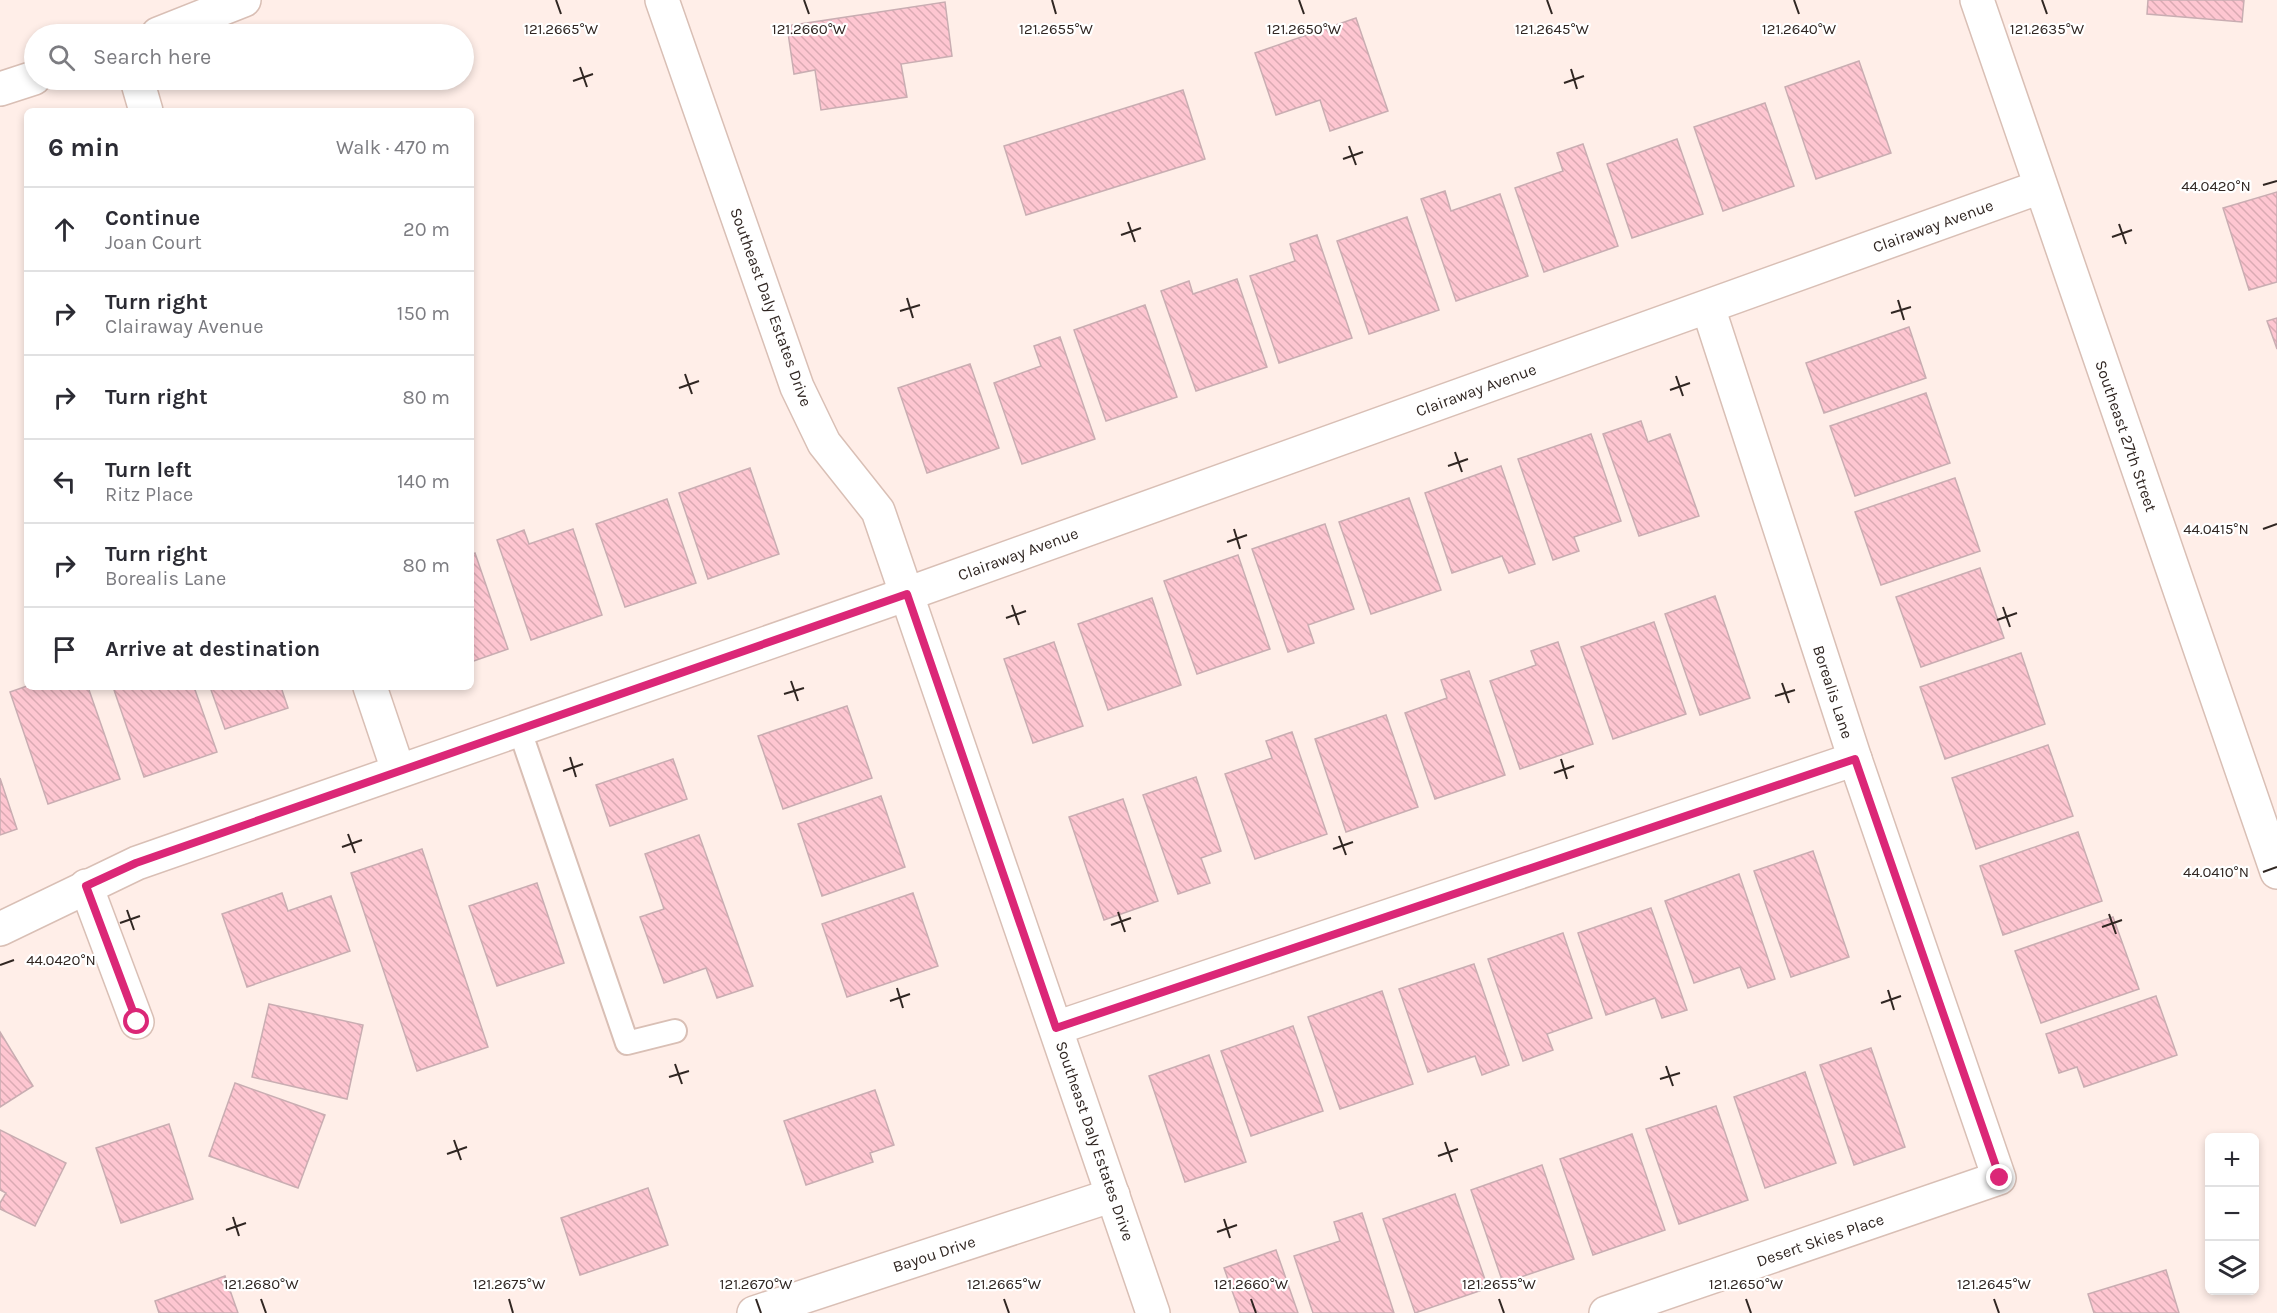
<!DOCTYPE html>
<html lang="en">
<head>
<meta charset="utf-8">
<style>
	:root { --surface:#fff; --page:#f7f7f7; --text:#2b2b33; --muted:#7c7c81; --line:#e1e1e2 }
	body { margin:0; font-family:Karla,sans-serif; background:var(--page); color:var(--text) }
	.controls { position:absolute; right:18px; bottom:18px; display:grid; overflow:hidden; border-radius:9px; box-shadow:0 3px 9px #0003 }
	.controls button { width:54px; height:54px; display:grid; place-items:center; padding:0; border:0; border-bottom:2px solid var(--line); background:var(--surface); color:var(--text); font:30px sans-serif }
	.stop { position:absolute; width:18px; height:18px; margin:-14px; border:4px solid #db2777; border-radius:50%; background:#fff }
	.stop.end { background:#db2777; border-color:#fff; box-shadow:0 2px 6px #0008 }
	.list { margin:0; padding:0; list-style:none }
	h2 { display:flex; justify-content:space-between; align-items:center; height:78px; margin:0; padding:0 24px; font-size:26px }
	h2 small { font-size:20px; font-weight:400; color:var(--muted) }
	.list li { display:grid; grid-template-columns:39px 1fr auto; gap:18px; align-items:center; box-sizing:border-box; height:84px; padding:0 24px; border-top:2px solid var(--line) }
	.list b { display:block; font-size:22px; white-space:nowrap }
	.list p { margin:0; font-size:20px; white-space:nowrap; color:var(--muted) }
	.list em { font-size:20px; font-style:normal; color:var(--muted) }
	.icon { flex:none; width:33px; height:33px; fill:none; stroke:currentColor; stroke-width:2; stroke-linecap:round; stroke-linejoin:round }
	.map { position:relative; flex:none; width:2277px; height:1313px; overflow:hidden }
	.search { position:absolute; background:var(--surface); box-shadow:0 3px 9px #0003; left:24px; top:24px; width:450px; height:66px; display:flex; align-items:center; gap:15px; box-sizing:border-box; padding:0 21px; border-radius:33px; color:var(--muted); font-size:22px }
	.panel { position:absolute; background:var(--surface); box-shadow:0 3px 9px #0003; left:24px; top:108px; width:450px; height:582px; border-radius:9px }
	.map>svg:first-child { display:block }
	.building { fill:url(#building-back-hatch); stroke:#c9adb2; stroke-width:1.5 }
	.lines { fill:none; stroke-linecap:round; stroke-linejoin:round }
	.service-casing { stroke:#d9bfb5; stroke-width:26 }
	.minor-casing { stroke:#d9bfb5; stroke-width:36 }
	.primary-casing { stroke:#d9bfb5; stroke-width:36 }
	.service { stroke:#fff; stroke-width:22 }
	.minor { stroke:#fff; stroke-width:33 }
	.primary { stroke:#fff; stroke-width:33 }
	.route { stroke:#db2777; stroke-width:8 }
	.ticks { fill:none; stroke:#302622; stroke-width:2 }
	.labels { text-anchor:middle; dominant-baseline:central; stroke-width:4.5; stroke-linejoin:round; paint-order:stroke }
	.street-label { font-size:16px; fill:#302622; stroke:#fff }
	.ticks-label { font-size:15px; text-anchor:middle; fill:#302622; stroke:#fff; stroke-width:4.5; stroke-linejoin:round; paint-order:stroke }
</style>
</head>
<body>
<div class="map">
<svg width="2277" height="1313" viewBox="0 0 2277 1313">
	<defs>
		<pattern id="building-back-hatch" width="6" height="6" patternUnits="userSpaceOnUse" patternTransform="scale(1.5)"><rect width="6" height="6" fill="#fec6d1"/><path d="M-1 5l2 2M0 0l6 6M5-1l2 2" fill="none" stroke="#daaab3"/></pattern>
	</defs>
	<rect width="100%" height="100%" fill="#ffeee8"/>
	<!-- building -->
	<g class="building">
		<path d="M2148,0h96l-2,22 -95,-8z"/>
		<path d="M945,2l7,54 -51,8 6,33 -86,13 -6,-40 -21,4 -7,-48z"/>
		<path d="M1356,18l32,93 -58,20 -10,-31 -44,15 -21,-62z"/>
		<path d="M1859,61l32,92 -75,26 -31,-92z"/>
		<path d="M1183,90l22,69 -179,56 -22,-69z"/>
		<path d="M1765,103l29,83 -71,25 -29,-84z"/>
		<path d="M1677,139l26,75 -71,24 -25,-74z"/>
		<path d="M1583,144l35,102 -74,26 -29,-84 48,-17 -6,-18z"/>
		<path d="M1445,191l6,20 49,-17 28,82 -72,25 -35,-102z"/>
		<path d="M2277,192v90l-28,8 -26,-82z"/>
		<path d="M1407,217l32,93 -70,24 -32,-93z"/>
		<path d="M1317,235l35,103 -73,25 -29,-87 45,-15 -5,-17z"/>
		<path d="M1237,279l30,88 -71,24 -35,-100 28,-10 4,13z"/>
		<path d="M1145,305l32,92 -71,24 -32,-91z"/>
		<path d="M2277,318v31l-10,-28z"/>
		<path d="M1909,327l17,51 -102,35 -18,-50z"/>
		<path d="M1060,337l35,102 -73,25 -28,-81 47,-17 -7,-20z"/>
		<path d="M970,364l29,84 -72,25 -29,-85z"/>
		<path d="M1926,393l24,70 -95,33 -25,-70z"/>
		<path d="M1641,421l7,21 22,-8 29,82 -60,20 -36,-102z"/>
		<path d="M1591,434l30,87 -47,16 5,14 -26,9 -35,-101z"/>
		<path d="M1501,466l34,98 -26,9 -7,-17 -50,17 -27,-80z"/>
		<path d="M750,468l29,86 -71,25 -29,-86z"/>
		<path d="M1955,478l25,73 -99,34 -26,-73z"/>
		<path d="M1409,498l32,92 -70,24 -32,-92z"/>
		<path d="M667,499l29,84 -71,24 -29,-83z"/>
		<path d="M1325,524l29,85 -46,16 6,18 -26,9 -36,-103z"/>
		<path d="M573,529l29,86 -71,25 -34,-100 27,-10 5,14z"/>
		<path d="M475,553l33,96 -37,13v-107z"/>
		<path d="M1238,555l32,94 -73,25 -33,-93z"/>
		<path d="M1980,568l24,70 -83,29 -25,-70z"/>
		<path d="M1715,596l35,102 -50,17 -35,-101z"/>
		<path d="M1152,598l29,87 -73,25 -30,-86z"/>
		<path d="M1654,622l32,92 -73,25 -32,-92z"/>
		<path d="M1054,642l29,84 -50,17 -29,-84z"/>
		<path d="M1558,642l35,102 -73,25 -30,-88 46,-16 -5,-14z"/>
		<path d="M2021,653l24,71 -100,35 -25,-72z"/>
		<path d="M1469,671l36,104 -70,24 -30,-86 42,-15 -6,-18z"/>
		<path d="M27,686l61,1 32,92 -72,25 -38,-112z"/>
		<path d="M113,687h81l23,65 -73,25z"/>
		<path d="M210,687h71l7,21 -63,21z"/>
		<path d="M847,706l25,72 -89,31 -25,-73z"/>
		<path d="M1386,715l32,92 -72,25 -31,-93z"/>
		<path d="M1292,732l35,102 -72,25 -30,-85 47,-16 -6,-17z"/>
		<path d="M2048,745l25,71 -97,33 -24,-71z"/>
		<path d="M673,759l14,40 -77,27 -14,-41z"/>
		<path d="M1196,777l25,74 -20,7 9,25 -32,11 -35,-99z"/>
		<path d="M0,778l17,51 -17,6z"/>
		<path d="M881,796l24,71 -83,29 -24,-72z"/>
		<path d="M1123,799l35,102 -54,19 -35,-103z"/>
		<path d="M2078,832l24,69 -99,34 -23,-69z"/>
		<path d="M699,835l54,151 -36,12 -11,-30 -42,15 -24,-66 24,-8 -19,-55z"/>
		<path d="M422,849l66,198 -71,24 -66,-198z"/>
		<path d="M1813,851l36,106 -58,20 -37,-106z"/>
		<path d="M1739,874l36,105 -27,9 -8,-21 -46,16 -29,-82z"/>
		<path d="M537,883l27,80 -67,23 -28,-80z"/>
		<path d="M282,893l6,18 43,-15 19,55 -103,36 -25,-73z"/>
		<path d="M913,893l25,73 -91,31 -25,-73z"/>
		<path d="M1651,908l36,102 -25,8 -7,-20 -49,17 -28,-82z"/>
		<path d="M2113,917l26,72 -98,34 -26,-72z"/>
		<path d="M1563,933l29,85 -45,16 6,16 -30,11 -35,-102z"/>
		<path d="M1474,964l35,101 -27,10 -7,-19 -47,16 -29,-83z"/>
		<path d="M1382,991l31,93 -73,25 -32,-92z"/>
		<path d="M2156,996l21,59 -93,32 -7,-20 -18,6 -13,-39z"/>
		<path d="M269,1004l94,21 -16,74 -95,-22z"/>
		<path d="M1293,1026l30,85 -72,25 -30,-85z"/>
		<path d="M0,1032l33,54 -33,21z"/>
		<path d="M1871,1048l34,99 -51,18 -34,-100z"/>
		<path d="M1209,1055l37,107 -61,20 -36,-106z"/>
		<path d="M1805,1072l31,91 -71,25 -31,-91z"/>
		<path d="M235,1083l90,32 -27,73 -89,-32z"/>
		<path d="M875,1090l19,55 -24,8 3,9 -67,23 -22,-64z"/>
		<path d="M1716,1106l32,94 -69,24 -33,-95z"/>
		<path d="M169,1124l24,75 -72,24 -25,-75z"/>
		<path d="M0,1130l66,33 -31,63 -35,-17v-6l6,-10 -6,-3z"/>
		<path d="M1632,1134l33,96 -72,25 -33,-96z"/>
		<path d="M1542,1165l32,94 -71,24 -32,-93z"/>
		<path d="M648,1188l20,57 -88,30 -19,-57z"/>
		<path d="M1455,1194l33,94 -73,25 -32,-94z"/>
		<path d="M1362,1213l32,100h-81l-19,-57 46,-15 -6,-19z"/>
		<path d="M1276,1250l22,63h-58l-16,-45z"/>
		<path d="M2166,1270l13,43h-85l-6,-19z"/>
		<path d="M225,1276l13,37h-79l-4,-12z"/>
	</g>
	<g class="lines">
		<!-- service casing -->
		<g class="service-casing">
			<path id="service" d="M519,728l108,315 48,-12"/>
		</g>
		<!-- minor casing -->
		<g class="minor-casing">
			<g id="minor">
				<path d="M662,0l135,387 27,56 54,68 275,802"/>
				<path d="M158,34l86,-34"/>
				<path d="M137,80l9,31"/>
				<path d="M0,89l34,-11"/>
				<path d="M370,687l28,83"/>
				<path d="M86,886l51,136"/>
				<path d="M0,929l137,-66 770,-269 1133,-407"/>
				<path d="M1056,1028l799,-269"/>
				<path d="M754,1313l359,-118"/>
				<path d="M1606,1313l393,-135 -144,-419 -147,-452"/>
			</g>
		</g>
		<!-- primary casing -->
		<g class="primary-casing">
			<path id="primary" d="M1977,0l300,872"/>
		</g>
		<!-- service -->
		<use href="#service" class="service"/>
		<!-- minor -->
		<use href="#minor" class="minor"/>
		<!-- primary -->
		<use href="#primary" class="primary"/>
	</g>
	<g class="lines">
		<!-- route -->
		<path class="route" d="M137,1022l-51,-136 50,-23 771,-269 149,434 799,-269 145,419"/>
	</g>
	<!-- ticks -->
	<path class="ticks" d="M556,0l5,14M804,0l5,14M1052,0l4,14M1299,0l5,14M1547,0l5,14M1794,0l5,14M2042,0l5,14M580,67l7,20M1571,69l6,20M573,81l20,-7M1564,83l20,-7M1349,146l7,19M1343,159l20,-7M2263,185l14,-4M1128,222l7,20M2119,224l7,20M1121,235l20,-7M2112,237l20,-7M907,298l6,20M1898,300l6,20M900,311l20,-6M1891,313l20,-6M685,374l7,20M1676,376l7,20M679,388l20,-7M1670,390l20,-7M1455,452l7,20M1448,466l20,-7M1234,529l6,20M2263,529l14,-5M1227,542l20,-7M1012,605l7,20M2003,607l7,20M1006,618l20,-7M1997,620l20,-7M791,681l7,20M1782,683l7,20M784,694l20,-6M1775,696l20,-6M570,757l6,20M1561,759l6,20M563,771l20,-7M1554,773l20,-7M348,834l7,19M1339,836l7,19M342,847l20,-7M1333,849l20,-7M2263,872l14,-5M127,910l7,20M1118,912l7,20M2109,914l7,20M120,923l20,-7M1111,925l20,-7M2102,927l20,-7M0,965l14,-5M897,988l6,20M1888,990l6,20M890,1001l20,-7M1881,1003l20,-7M675,1064l7,20M1666,1066l7,20M669,1077l20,-6M1660,1079l20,-6M454,1140l7,20M1445,1142l7,20M447,1154l20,-7M1438,1156l20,-7M233,1217l6,19M1224,1219l6,19M226,1230l20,-7M1217,1232l20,-7M261,1299l5,14M509,1299l4,14M756,1299l5,14M1004,1299l5,14M1251,1299l5,14M1499,1299l5,14M1746,1299l5,14M1994,1299l5,14"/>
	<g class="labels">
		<!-- street labels -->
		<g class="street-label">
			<text transform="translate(1933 226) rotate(-20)">Clairaway Avenue</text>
			<text transform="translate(771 307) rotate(70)">Southeast Daly Estates Drive</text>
			<text transform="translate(1476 390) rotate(-20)">Clairaway Avenue</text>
			<text transform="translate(2126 436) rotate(71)">Southeast 27th Street</text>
			<text transform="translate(1018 554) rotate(-20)">Clairaway Avenue</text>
			<text transform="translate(1833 692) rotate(72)">Borealis Lane</text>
			<text transform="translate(1095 1141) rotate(71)">Southeast Daly Estates Drive</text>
			<text transform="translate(1820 1240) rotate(-19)">Desert Skies Place</text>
			<text transform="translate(934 1254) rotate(-18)">Bayou Drive</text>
		</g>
	</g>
	<g class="ticks-label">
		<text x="1304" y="34">121.2650°W</text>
		<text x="561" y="34">121.2665°W</text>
		<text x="809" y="34">121.2660°W</text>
		<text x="1056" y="34">121.2655°W</text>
		<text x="1552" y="34">121.2645°W</text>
		<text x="1799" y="34">121.2640°W</text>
		<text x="2047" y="34">121.2635°W</text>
		<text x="2216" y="191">44.0420°N</text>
		<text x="2216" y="534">44.0415°N</text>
		<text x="2216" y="877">44.0410°N</text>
		<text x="61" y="965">44.0420°N</text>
		<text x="261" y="1289">121.2680°W</text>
		<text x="509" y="1289">121.2675°W</text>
		<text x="756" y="1289">121.2670°W</text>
		<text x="1004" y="1289">121.2665°W</text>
		<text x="1251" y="1289">121.2660°W</text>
		<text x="1499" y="1289">121.2655°W</text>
		<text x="1746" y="1289">121.2650°W</text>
		<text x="1994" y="1289">121.2645°W</text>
	</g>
</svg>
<div class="controls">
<button>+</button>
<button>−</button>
<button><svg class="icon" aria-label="layers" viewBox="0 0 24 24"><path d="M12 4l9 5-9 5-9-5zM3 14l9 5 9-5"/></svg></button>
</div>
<div class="stop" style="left:137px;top:1022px"></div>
<div class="stop end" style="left:2000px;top:1178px"></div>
<div class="search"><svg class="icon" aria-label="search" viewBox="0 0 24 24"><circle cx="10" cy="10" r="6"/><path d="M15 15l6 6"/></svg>Search here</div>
<section class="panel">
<h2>6 min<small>Walk · 470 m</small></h2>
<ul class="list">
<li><svg class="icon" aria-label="ahead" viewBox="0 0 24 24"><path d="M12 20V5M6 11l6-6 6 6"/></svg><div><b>Continue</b><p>Joan Court</p></div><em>20 m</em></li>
<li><svg class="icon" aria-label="right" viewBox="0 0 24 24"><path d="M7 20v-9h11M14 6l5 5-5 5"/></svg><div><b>Turn right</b><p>Clairaway Avenue</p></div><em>150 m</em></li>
<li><svg class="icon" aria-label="right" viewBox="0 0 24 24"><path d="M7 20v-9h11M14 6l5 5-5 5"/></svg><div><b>Turn right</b></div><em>80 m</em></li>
<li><svg class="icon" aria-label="left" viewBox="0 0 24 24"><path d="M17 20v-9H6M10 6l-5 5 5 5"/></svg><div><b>Turn left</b><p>Ritz Place</p></div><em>140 m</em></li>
<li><svg class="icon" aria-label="right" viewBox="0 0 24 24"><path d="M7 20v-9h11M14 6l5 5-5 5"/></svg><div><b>Turn right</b><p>Borealis Lane</p></div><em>80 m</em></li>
<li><svg class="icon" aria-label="arrive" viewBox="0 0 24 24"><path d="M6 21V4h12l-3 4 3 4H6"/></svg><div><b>Arrive at destination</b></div></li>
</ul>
</section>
</div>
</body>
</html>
